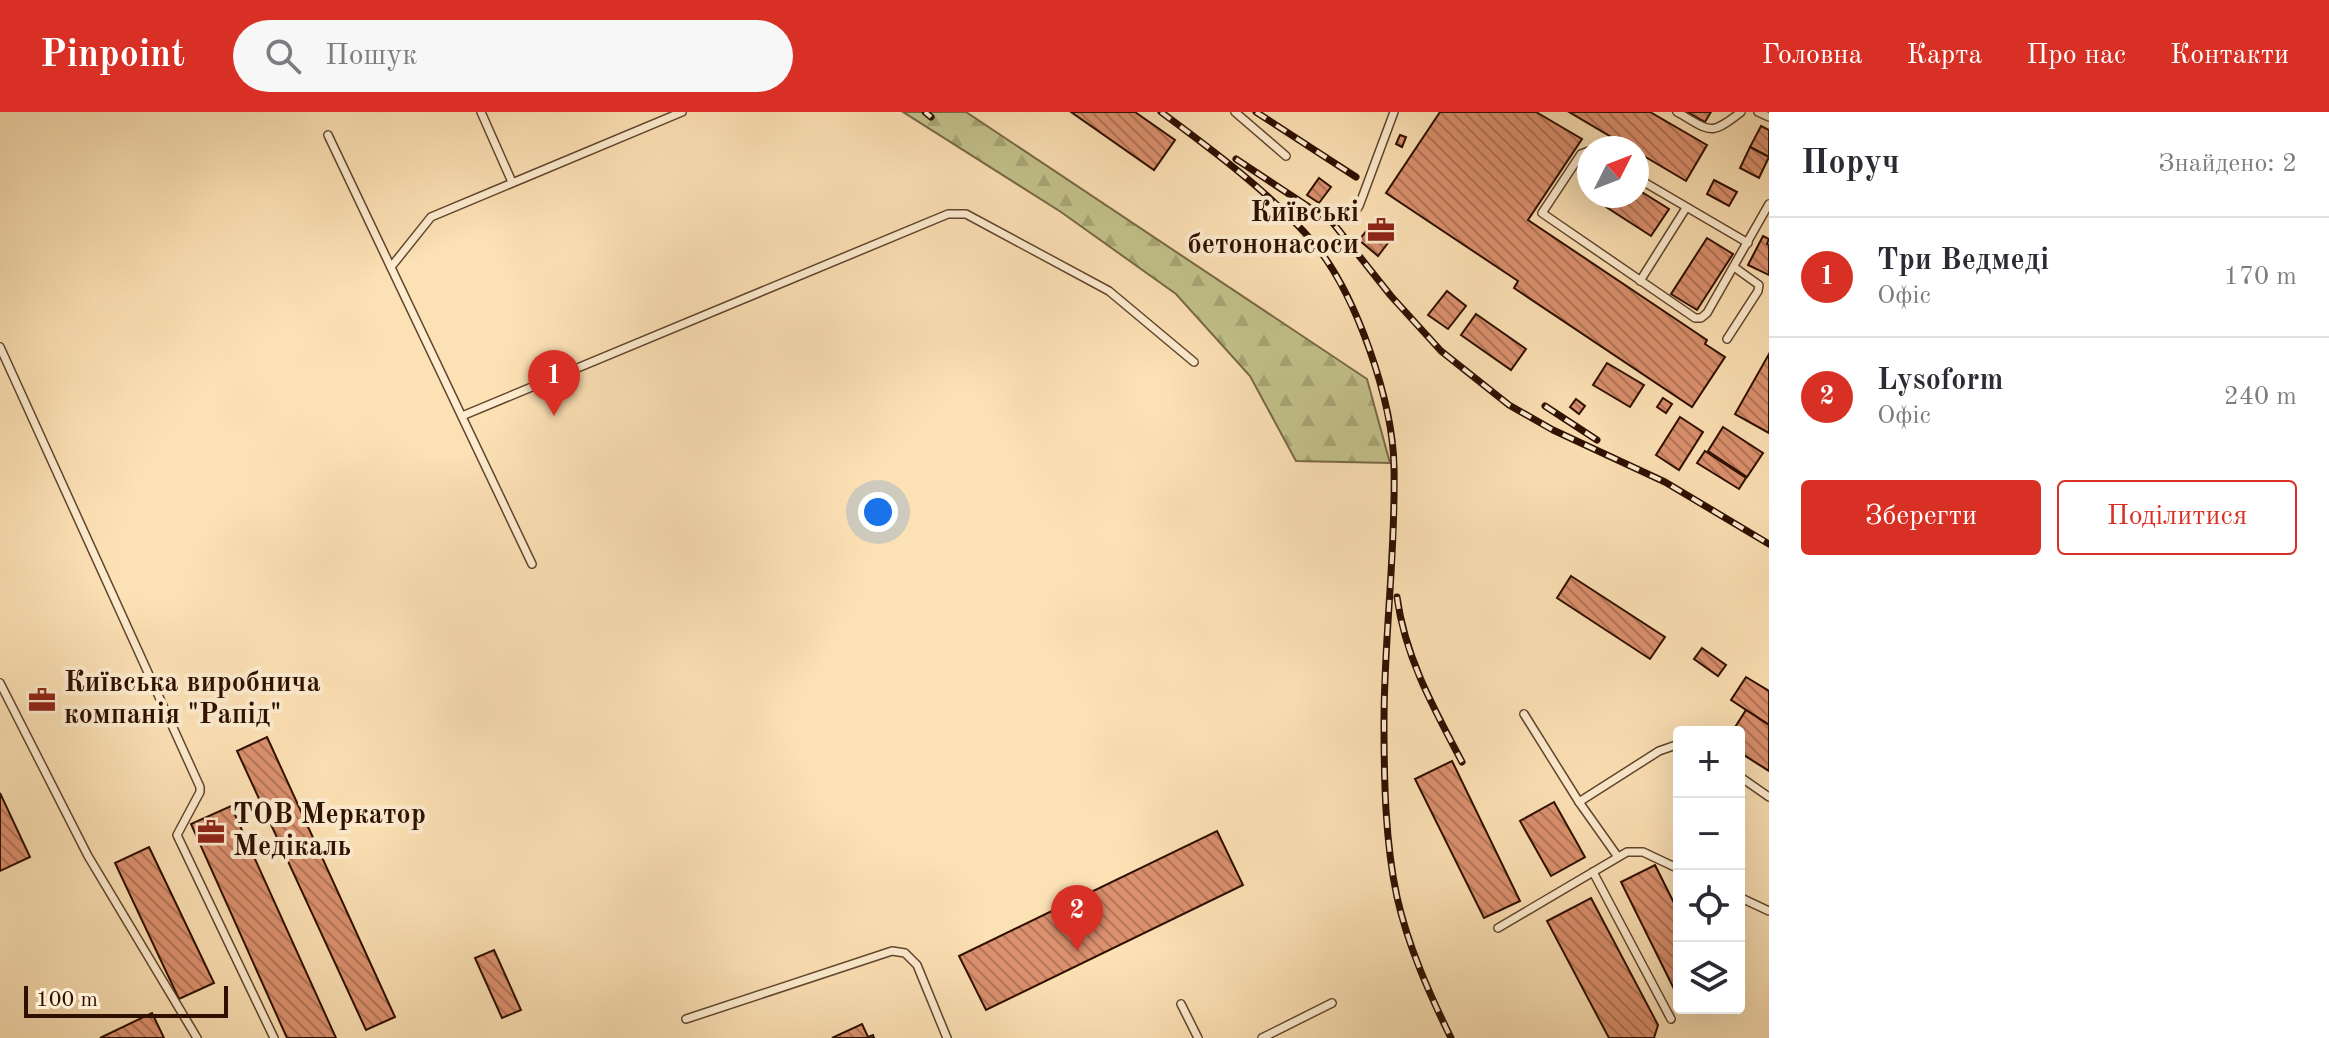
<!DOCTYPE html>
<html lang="uk">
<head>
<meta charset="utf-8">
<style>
	:root { --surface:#fff; --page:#f7f7f7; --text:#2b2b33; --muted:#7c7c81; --line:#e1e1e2; --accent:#d93025 }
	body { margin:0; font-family:"Old Standard TT",serif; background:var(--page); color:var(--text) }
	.controls { position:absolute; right:24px; bottom:24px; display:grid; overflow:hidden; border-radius:8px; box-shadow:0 8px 32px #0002 }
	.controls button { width:72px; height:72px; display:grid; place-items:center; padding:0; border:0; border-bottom:2px solid var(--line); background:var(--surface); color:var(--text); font:40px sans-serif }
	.compass { position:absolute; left:1577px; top:24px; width:72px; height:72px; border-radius:50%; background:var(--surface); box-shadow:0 8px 32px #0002; rotate:48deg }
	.scale { position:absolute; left:24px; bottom:20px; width:204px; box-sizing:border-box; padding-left:8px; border:4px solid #2e0f00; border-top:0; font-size:22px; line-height:28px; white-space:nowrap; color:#2e0f00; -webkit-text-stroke:6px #fdeccf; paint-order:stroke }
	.you { position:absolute; left:878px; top:400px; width:28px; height:28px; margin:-20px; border:6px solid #fff; border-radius:50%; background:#1a73e8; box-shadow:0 0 0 12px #1a73e833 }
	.badge { display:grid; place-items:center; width:52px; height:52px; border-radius:50%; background:var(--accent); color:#fff; font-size:26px; font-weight:700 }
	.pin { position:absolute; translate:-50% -66px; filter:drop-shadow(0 2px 4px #0008) }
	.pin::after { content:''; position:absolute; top:42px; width:28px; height:24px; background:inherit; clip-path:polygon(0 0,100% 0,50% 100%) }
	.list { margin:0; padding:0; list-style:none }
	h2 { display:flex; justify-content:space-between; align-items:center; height:104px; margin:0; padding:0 32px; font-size:34px }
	h2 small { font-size:26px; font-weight:400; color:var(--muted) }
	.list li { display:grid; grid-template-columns:52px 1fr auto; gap:24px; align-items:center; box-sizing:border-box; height:120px; padding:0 32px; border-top:2px solid var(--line) }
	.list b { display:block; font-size:30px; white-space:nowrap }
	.list p { margin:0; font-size:26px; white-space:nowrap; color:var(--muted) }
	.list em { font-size:26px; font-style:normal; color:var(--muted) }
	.actions { display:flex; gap:16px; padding:24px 32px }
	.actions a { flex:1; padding:18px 0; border:2px solid var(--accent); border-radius:8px; text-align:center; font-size:28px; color:var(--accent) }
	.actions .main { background:var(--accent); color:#fff }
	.icon { flex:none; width:44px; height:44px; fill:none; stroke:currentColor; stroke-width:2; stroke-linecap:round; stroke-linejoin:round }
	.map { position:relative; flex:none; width:1769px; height:926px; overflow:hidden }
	header { display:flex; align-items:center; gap:48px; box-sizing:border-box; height:112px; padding:0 40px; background:var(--accent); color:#fff }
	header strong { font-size:38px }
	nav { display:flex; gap:44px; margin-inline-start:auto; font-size:28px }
	.search { width:560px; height:72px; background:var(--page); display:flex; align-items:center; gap:20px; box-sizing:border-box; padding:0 28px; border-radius:44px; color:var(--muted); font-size:30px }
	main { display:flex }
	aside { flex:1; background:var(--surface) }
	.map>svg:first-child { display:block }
	.forest { fill:url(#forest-firs); stroke:#786846; stroke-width:2 }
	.building { fill:url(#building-back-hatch); stroke:#2e0f00; stroke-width:2 }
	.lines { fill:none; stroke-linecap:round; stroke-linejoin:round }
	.service-casing { stroke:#62442d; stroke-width:10 }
	.service { stroke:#fdeccf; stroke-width:7 }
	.rail-casing { stroke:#2e0f00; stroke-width:7 }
	.rail { stroke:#fdeccf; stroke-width:4; stroke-dasharray:12; stroke-linecap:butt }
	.labels { text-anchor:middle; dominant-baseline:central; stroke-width:8; stroke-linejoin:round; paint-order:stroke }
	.poi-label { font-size:28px; font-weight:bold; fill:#2e0f00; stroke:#fdeccf; text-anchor:start }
</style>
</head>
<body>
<header>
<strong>Pinpoint</strong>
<div class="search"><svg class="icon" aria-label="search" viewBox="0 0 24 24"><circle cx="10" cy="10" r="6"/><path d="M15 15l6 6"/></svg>Пошук</div>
<nav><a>Головна</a><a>Карта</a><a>Про нас</a><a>Контакти</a></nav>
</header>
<main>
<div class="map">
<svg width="1769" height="926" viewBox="0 0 1769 926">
	<defs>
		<pattern id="forest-firs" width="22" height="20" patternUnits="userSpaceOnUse" patternTransform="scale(2)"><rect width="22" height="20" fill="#c3c28b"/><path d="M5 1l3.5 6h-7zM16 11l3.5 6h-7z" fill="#a8a676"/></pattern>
		<pattern id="building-back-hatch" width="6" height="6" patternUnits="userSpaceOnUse" patternTransform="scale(2)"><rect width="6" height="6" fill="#dc916f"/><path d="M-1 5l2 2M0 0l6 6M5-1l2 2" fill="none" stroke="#b37559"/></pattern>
	</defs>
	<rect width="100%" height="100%" fill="#fce1b5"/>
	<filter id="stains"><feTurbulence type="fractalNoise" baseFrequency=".0025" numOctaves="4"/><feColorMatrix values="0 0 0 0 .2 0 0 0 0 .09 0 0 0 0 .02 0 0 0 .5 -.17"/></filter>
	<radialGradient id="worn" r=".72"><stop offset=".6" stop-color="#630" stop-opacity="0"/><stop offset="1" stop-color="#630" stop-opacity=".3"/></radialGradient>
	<!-- forest -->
	<path class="forest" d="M903,0h63l401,267 23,84 -94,-2 -46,-85 -74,-82 -115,-82z"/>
	<!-- building -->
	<g class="building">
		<path d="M1071,0h64l40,28 -21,30z"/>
		<path d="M1440,0h96l46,27 -54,81 179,120 -2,4 20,13 -33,50 -178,-119 4,-7 -132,-88z"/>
		<path d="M1569,0h81l57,33 -21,36 -49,-29v-4h-7z"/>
		<path d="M1687,0h24l-6,10z"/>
		<path d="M1761,14l8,4v27l-19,-10z"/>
		<path d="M1400,23l6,2 -4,10 -6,-3z"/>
		<path d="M1750,35l19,10 -10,21 -19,-10z"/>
		<path d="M1319,66l12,9 -12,16 -12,-8z"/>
		<path d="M1714,68l23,12 -8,14 -22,-12z"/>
		<path d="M1637,77l32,20 -18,27 -62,-40h48z"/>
		<path d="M1372,112l19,15 -13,17 -19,-16z"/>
		<path d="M1763,124l6,3 -2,5 2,1v30l-21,-10z"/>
		<path d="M1707,126l26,16 -36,56 -26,-16z"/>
		<path d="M1447,179l19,15 -18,23 -20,-14z"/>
		<path d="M1476,202l50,35 -15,21 -50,-35z"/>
		<path d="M1769,242v79l-34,-19z"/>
		<path d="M1607,251l37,22 -14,22 -37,-22z"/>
		<path d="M1663,286l9,6 -6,9 -9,-6z"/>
		<path d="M1576,287l9,7 -6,8 -9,-7z"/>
		<path d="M1680,305l23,15 -24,38 -23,-15z"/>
		<path d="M1723,315l40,26 -16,24 -39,-26z"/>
		<path d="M1705,339l41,27 -7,11 -42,-26z"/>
		<path d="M1571,464l94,61 -15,22 -93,-61z"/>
		<path d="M1702,536l24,17 -8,11 -24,-17z"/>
		<path d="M1746,565l23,14v34l-38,-25z"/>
		<path d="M1746,598l23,15v46l-30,-19v-20h-7z"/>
		<path d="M267,625l128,280 -29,13 -129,-279z"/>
		<path d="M1452,649l68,140 -36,17 -69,-139z"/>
		<path d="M0,681l30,64 -30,14z"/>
		<path d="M1554,690l31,55 -34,19 -31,-55z"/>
		<path d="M231,694l105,232h-49l-96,-214z"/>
		<path d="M1217,719l26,54 -257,125 -27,-54z"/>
		<path d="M149,735l65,136 -35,16 -64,-136z"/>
		<path d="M1655,753l24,48 -2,82 -56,-113z"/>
		<path d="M1591,786l67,127 -4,13h-45l-62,-117z"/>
		<path d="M494,838l27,60 -19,8 -27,-60z"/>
		<path d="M152,901l12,25h-64z"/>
		<path d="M862,912l6,13 5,-2 1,3h-42z"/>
	</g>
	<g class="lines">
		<!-- service casing -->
		<g class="service-casing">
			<g id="service">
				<path d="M481,0l31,70"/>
				<path d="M1235,0l51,44"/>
				<path d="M1677,0c34,19 32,25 64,0"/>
				<path d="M1758,0l11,5"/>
				<path d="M328,23l204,429"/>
				<path d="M1589,39l-8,3 -39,59 153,105h6l6,-5 62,-109"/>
				<path d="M1637,66l111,65"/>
				<path d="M1350,107l9,-13 35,-94"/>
				<path d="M391,155l40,-50 251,-105"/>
				<path d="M1640,169l46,-73"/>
				<path d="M1727,227l31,-48 1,-6 -25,-18"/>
				<path d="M0,235l200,440v5l-23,43 97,203"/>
				<path d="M462,304l486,-202h18l143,77 85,71"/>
				<path d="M0,571l88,173 109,182"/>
				<path d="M1524,602l55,88 39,55"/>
				<path d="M1739,664l30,21"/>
				<path d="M1579,690l80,-51 20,-7"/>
				<path d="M1593,760l78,147"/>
				<path d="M1739,785l30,14"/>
				<path d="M1498,816l129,-76h16l36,17"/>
				<path d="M1181,892l17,34"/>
				<path d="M686,907l206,-68 13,2 12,12 30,73"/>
				<path d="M1262,926l70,-35"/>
			</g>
		</g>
		<!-- service -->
		<use href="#service" class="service"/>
		<!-- rail casing -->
		<g class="rail-casing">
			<g id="rail">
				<path d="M925,0l6,5"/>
				<path d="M1161,0c50,37 112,83 152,130 43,51 80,159 81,225 2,85 -10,170 -10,255 0,57 1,119 13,175 11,49 32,96 54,141"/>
				<path d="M1256,0l100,65"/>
				<path d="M1236,47l97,64 58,73 50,55 68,54 44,25 112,52 104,62"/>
				<path d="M1545,294l52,34"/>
				<path d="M1397,485c8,60 37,112 65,165"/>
			</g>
		</g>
		<!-- rail -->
		<use href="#rail" class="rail"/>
	</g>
	<!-- icons -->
	<defs>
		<g id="office-bare" transform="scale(2.16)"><path d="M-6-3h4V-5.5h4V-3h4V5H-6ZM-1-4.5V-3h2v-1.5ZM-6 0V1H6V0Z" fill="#8f2418" stroke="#fdeccf" stroke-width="2.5" paint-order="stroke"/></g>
	</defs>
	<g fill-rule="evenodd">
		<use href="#office-bare" x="1381" y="118"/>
		<use href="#office-bare" x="42" y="588"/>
		<use href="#office-bare" x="211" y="720"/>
	</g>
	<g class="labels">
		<!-- poi labels -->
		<g class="poi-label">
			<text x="1359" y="102" text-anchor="end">Київські<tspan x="1359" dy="32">бетононасоси</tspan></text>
			<text x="64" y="572">Київська виробнича<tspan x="64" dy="32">компанія "Рапід"</tspan></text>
			<text x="233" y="704">ТОВ Меркатор<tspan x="233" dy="32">Медікаль</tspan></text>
		</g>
	</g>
	<rect width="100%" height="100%" filter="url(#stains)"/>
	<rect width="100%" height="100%" fill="url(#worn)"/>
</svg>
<div class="controls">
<button>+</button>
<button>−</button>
<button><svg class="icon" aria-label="locate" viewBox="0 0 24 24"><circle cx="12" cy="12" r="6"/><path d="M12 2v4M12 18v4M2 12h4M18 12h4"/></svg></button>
<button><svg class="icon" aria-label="layers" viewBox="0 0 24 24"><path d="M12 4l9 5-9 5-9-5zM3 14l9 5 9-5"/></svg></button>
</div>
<svg class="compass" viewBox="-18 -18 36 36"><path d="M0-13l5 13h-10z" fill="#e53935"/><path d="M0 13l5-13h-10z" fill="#7c7c81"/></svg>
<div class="scale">100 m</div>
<div class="you"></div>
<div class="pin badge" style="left:554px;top:304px">1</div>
<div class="pin badge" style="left:1077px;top:839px">2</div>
</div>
<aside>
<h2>Поруч<small>Знайдено: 2</small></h2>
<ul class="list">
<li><span class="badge">1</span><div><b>Три Ведмеді</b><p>Офіс</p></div><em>170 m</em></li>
<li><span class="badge">2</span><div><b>Lysoform</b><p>Офіс</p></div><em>240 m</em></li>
</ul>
<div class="actions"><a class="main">Зберегти</a><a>Поділитися</a></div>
</aside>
</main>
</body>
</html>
